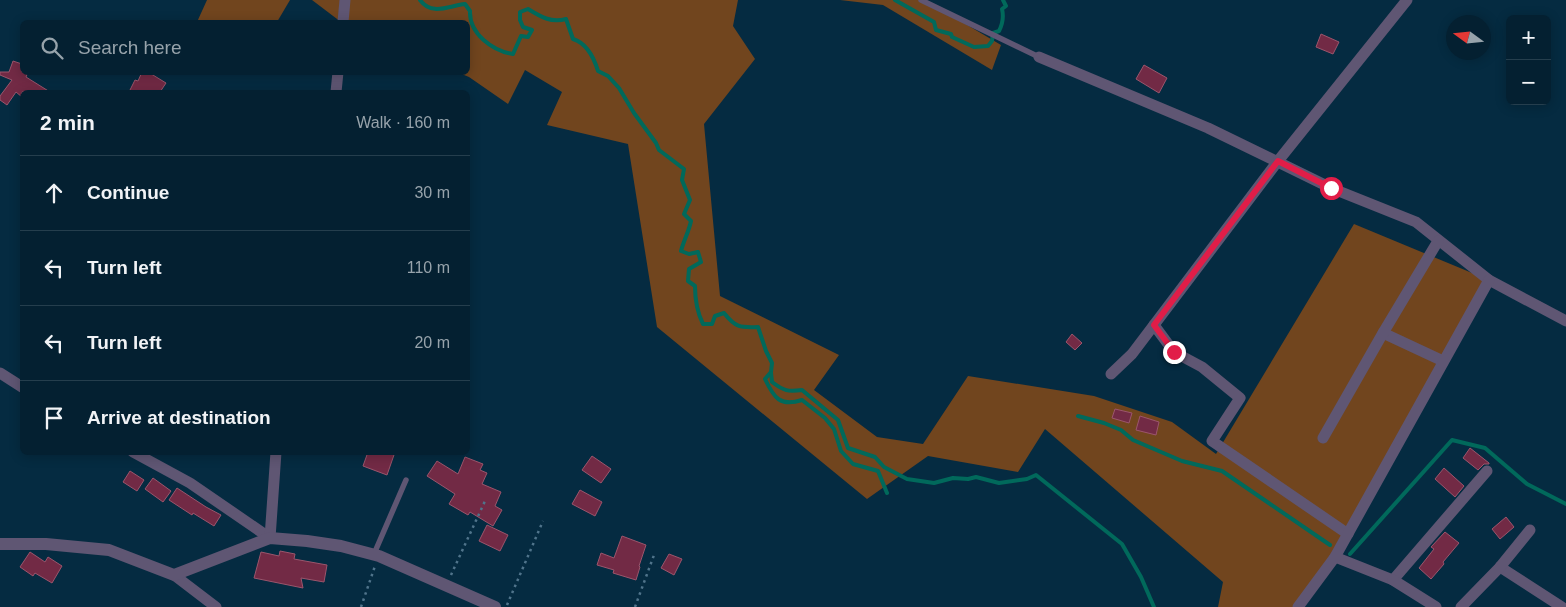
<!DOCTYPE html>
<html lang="en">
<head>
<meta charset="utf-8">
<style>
	:root { --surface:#042031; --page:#122d3d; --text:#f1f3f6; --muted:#97a3ab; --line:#253e4d }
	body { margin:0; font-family:Helvetica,sans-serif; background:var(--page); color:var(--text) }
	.controls { position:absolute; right:15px; top:15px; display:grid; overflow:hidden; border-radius:8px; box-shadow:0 2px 12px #0003 }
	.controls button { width:45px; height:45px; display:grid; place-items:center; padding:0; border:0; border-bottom:1px solid var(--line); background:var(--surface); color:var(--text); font:25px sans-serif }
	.compass { position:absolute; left:1446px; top:15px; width:45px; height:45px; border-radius:50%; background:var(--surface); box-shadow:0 2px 12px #0003; rotate:285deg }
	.stop { position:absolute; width:15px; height:15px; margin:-11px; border:4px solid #e11d48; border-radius:50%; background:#fff }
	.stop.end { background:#e11d48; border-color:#fff; box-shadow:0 1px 5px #0008 }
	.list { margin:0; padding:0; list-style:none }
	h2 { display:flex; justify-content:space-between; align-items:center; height:65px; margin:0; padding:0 20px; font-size:21px }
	h2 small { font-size:16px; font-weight:400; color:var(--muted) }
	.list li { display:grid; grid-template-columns:32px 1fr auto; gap:15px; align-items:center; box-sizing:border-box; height:75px; padding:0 20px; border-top:1px solid var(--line) }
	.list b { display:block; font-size:19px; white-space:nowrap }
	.list em { font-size:16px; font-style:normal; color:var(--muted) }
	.icon { flex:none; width:28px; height:28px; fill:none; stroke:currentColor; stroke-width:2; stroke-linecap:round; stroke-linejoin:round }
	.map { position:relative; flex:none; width:1566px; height:607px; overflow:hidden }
	.search { position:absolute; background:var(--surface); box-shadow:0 2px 12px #0003; left:20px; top:20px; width:450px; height:55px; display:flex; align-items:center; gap:12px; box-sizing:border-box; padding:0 18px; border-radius:8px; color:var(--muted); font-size:19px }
	.panel { position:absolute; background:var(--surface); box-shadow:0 2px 12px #0003; left:20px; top:90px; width:450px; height:365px; border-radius:8px }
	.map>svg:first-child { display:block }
	.green { fill:#71451e }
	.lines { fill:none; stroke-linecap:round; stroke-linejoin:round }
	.stream { stroke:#01695b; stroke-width:4 }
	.building { fill:#722a45; stroke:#9b556c }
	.path { stroke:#50748b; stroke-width:2.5; stroke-dasharray:2.5 4; stroke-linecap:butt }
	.service { stroke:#5f5673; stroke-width:5.5 }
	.minor { stroke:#5f5673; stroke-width:11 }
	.tertiary { stroke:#5f5673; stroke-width:12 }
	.route { stroke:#e11d48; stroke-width:6 }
</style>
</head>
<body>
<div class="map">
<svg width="1566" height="607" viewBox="0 0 1566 607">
	<rect width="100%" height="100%" fill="#052b41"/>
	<!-- green -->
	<g class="green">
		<path d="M207,0h83l-13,22h-80z"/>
		<path d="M312,0h426l-5,26 22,33 -51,65 16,172 119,59 -25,35 63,47 46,7 45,-68 126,20 78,26 44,32 138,-230 135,56 -154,277 -38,50h-79l5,-25 -178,-153 -27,43 -90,-16 -61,43 -210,-172 -29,-183 -81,-19 15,-33 -37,-22 -17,34 -39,-27 -10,-4 9,-1v-50h-127z"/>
		<path d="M840,0h85l76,45 -9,25 -109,-65z"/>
	</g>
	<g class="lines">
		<!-- stream -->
		<g class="stream">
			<path d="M420,0c12,16 28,6 45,4l5,7c-1,23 23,40 43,43l8,-18 7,1 4,-7 -9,-3 -3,-7v-8l8,-3c13,8 23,14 38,10l7,20c13,4 21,19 25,32l10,5 11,12 15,25 22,30 3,7 25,19 -2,11 8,20 -6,14 7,7c-2,10 -7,19 -10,30l8,3 9,-2 3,10 -12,7 -1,12 7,5c0,13 2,26 8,38h9l3,-8 9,-3c11,14 16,15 34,14l8,24 6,12 -1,9 -6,7c9,19 15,28 37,21l23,18 9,11 7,22 12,13 25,7 9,22"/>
			<path d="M895,0l39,22 2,8 15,4 1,3 22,10 14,-1 4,-5 1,-8 6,-2c4,-8 5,-14 3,-22l4,-3 -3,-6"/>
			<path d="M771,373l1,9c12,9 16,10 30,8l36,30 10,28 27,9 9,10 23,12 27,4 19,-5 15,1 8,-2 23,6 28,-4 9,-4 86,69 19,33 13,30"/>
			<path d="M1078,416l26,7 17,7 12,10 49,21 40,10 108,74"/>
			<path d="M1350,554l102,-114 33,8 42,36 39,20"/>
		</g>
	</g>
	<!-- building -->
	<g class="building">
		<path d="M1321,34l18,8 -6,12 -17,-7z"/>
		<path d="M13,61l9,3v8h6l-2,5 24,15h-28v5l-6,-5 -9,13 -7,-5v-4l12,-16 -12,-5v-3h9z"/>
		<path d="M1144,65l23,13 -8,15 -23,-14z"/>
		<path d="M142,72h6l18,11 -6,9h-31l6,-12 3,1z"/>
		<path d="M1072,334l10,9 -7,7 -9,-8z"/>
		<path d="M1115,409l17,4 -3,10 -17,-5z"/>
		<path d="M1140,416l19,6 -3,13 -20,-5z"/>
		<path d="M1470,448l19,15v1h-5l-6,6 -15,-12z"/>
		<path d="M368,452h27l-8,23 -24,-9z"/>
		<path d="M592,456l19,13 -10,14 -19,-13z"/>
		<path d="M465,457l18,7 -3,6 7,3 -5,11 19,8 -6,14 7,4 -9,16 -23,-14 -2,3 -19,-11 6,-10 -28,-18 10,-15 21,13z"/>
		<path d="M1444,468l20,18 -9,11 -20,-18z"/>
		<path d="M130,471l14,9 -7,11 -14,-9z"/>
		<path d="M153,478l18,13 -8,11 -18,-13z"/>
		<path d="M177,488l29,19 15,8 -7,11 -21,-13 -1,2 -23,-15z"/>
		<path d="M580,490l22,12 -7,14 -23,-12z"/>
		<path d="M1506,517l8,10 -14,12 -8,-10z"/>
		<path d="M487,525l21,10 -8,16 -21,-10z"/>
		<path d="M1445,532l14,11 -16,19 1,2 -13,15 -12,-11 15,-19 -3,-2z"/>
		<path d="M622,536l24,9 -7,21 1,1 -4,13 -23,-7 1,-3 -17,-5 4,-12 13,5z"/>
		<path d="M280,551l15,3 -1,5 33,6 -3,17 -23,-4 2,10 -49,-10 7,-26 18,4z"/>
		<path d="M30,552l15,10 3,-5 14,9 -10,17 -17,-10 -2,3 -13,-9z"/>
		<path d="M669,554l13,5 -8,16 -13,-7z"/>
	</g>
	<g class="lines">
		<!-- path -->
		<g class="path">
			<path d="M451,575l34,-74"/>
			<path d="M507,605l36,-84"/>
			<path d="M361,607l14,-41"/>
			<path d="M635,607l19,-52"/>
		</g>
		<!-- service -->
		<g class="service">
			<path d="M921,0l118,57"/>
			<path d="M374,554l32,-74"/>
		</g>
		<!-- minor -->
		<g class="minor">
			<path d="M343,22l2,-22"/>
			<path d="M1039,57l169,71 123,60 85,34 73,58 77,41"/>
			<path d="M336,92l2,-20"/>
			<path d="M1154,325l20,27 28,15 38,31 -28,43 136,93"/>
			<path d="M1383,333l60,28"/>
			<path d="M0,373l22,14"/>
			<path d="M1111,374l21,-20 146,-193 129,-161"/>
			<path d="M1323,438l60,-105 55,-92"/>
			<path d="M133,452l57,31 80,55"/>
			<path d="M270,538l6,-86"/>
			<path d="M1335,557l58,23 94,-109"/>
			<path d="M1500,567l62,40"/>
			<path d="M174,575l42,32"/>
			<path d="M1393,580l43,27"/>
			<path d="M1298,607l37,-50 154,-277"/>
			<path d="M1461,607l39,-40 30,-37"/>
		</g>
		<!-- tertiary -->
		<path class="tertiary" d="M0,544h46l63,6 65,25 96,-37 37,3 34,5 38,10 116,51"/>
	</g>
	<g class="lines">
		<!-- route -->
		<path class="route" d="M1174,352l-20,-27 124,-164 53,27"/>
	</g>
</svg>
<div class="controls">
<button>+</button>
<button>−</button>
</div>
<svg class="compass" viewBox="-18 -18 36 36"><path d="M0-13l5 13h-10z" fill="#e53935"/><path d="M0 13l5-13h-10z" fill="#97a3ab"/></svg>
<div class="stop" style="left:1331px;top:188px"></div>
<div class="stop end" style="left:1174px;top:352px"></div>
<div class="search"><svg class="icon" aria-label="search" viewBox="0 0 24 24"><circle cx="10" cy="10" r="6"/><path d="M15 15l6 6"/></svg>Search here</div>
<section class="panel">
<h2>2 min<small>Walk · 160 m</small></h2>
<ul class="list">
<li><svg class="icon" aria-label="ahead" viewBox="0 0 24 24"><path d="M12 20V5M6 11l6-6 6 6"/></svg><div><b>Continue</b></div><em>30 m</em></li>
<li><svg class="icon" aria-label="left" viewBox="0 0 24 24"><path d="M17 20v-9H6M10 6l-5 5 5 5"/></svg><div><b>Turn left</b></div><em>110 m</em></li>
<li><svg class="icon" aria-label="left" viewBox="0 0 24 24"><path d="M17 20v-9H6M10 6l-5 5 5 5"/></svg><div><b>Turn left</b></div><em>20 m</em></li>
<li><svg class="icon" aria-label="arrive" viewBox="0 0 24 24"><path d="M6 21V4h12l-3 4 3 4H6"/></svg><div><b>Arrive at destination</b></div></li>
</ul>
</section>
</div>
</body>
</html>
